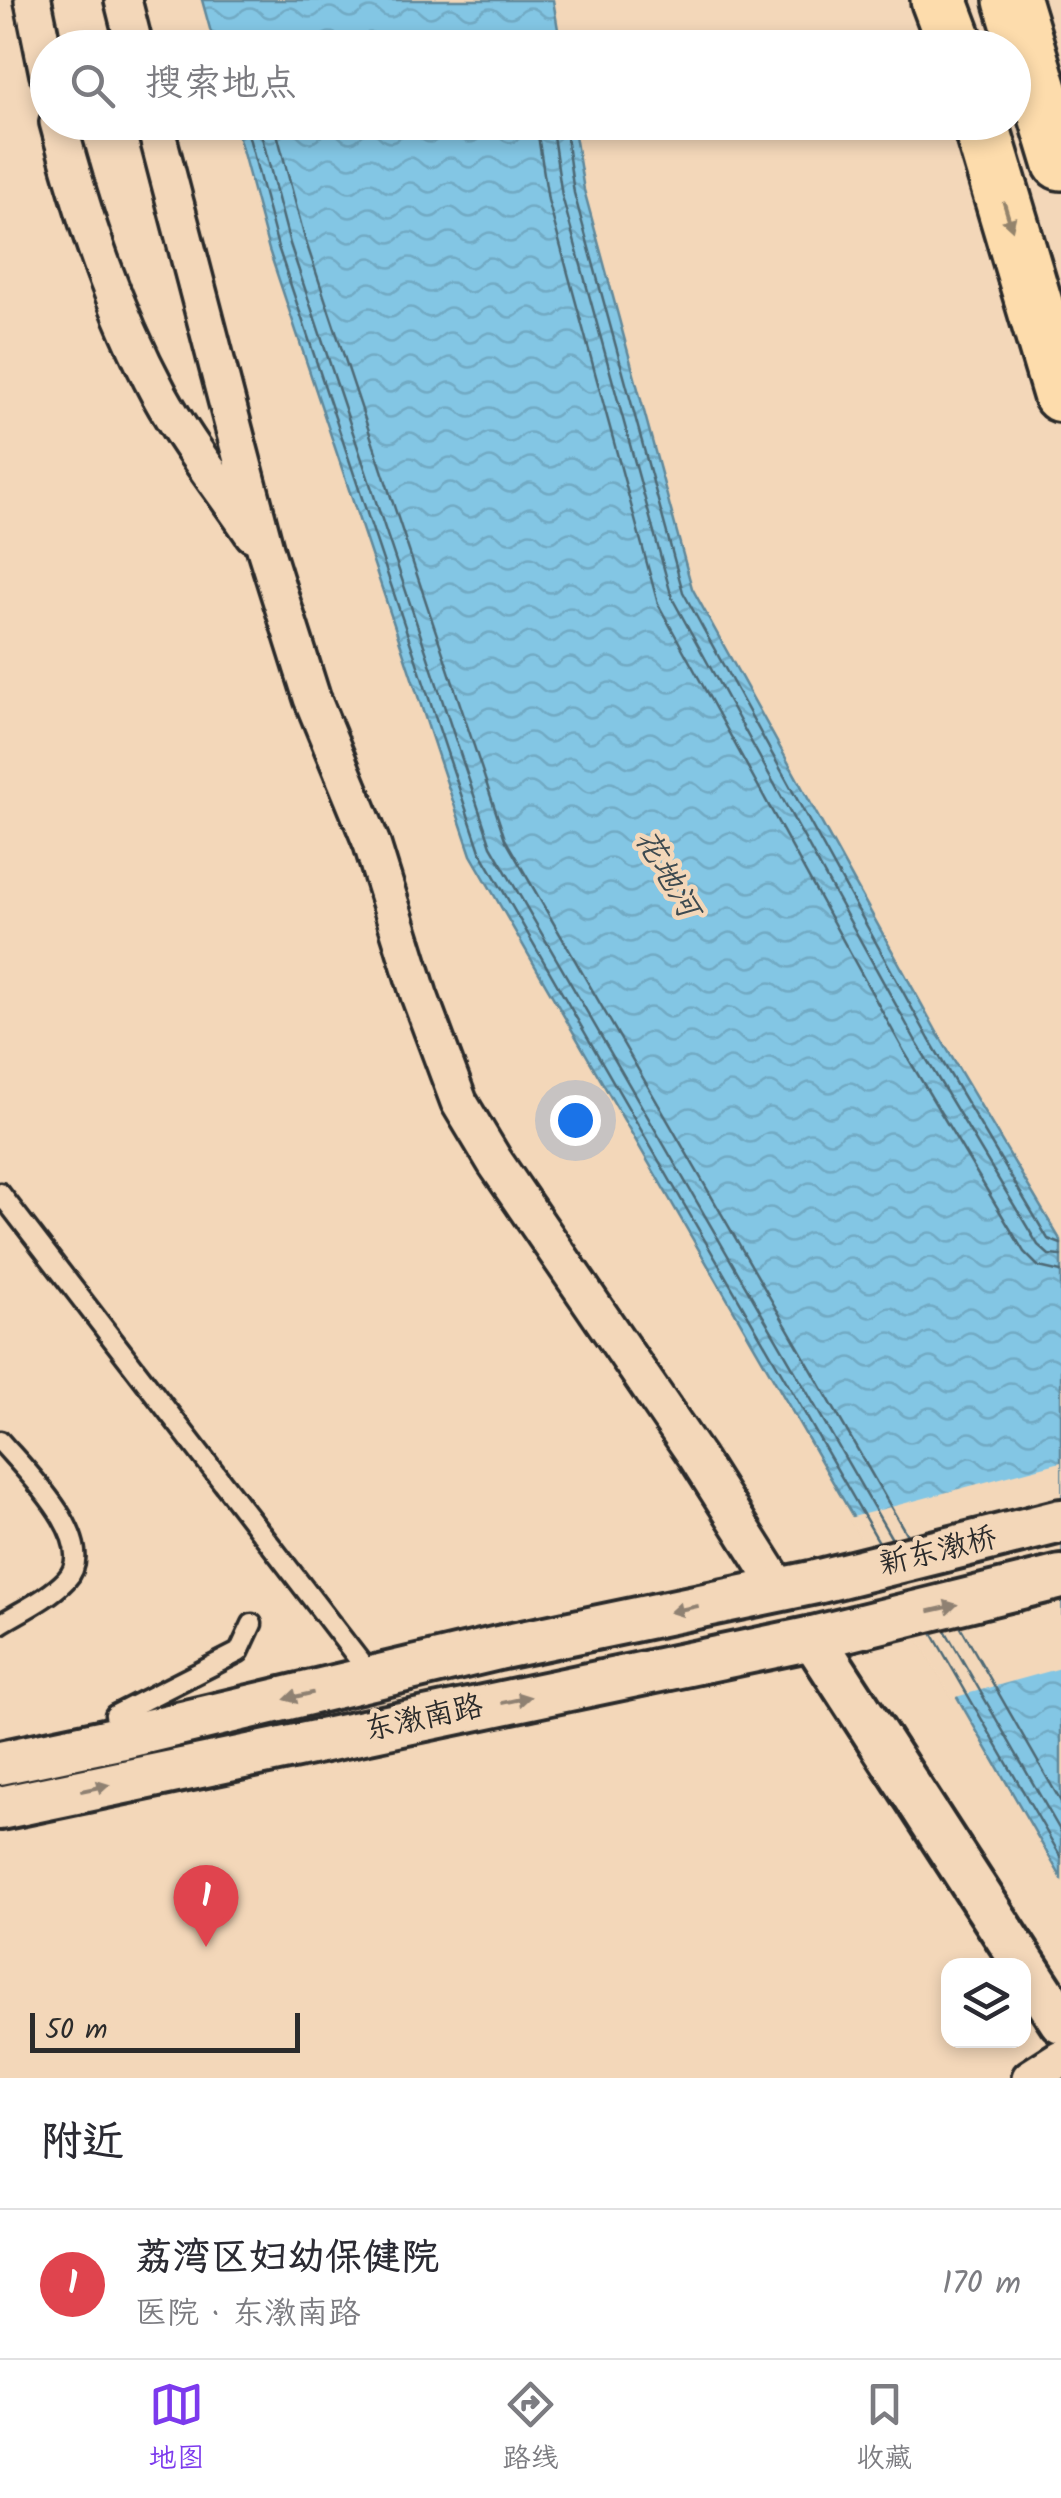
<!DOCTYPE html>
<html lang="zh">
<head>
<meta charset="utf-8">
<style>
	:root { --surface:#fff; --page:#f7f7f7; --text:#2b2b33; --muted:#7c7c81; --line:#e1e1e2; --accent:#7c3aed }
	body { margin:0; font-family:Kalam,"LXGW WenKai TC",sans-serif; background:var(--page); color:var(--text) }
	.controls { position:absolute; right:30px; bottom:30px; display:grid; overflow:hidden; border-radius:20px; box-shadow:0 5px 15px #0003 }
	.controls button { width:90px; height:90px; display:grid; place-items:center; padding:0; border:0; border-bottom:2px solid var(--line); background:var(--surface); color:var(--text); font:50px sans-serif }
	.scale { position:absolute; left:30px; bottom:25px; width:270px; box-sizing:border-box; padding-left:10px; border:5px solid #2b2b2b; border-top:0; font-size:28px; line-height:35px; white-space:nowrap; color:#2b2b2b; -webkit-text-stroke:8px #f3d7b9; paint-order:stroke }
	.you { position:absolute; left:575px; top:1120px; width:35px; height:35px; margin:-25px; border:8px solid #fff; border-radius:50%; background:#1a73e8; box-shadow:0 0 0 15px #1a73e833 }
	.badge { display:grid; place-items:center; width:65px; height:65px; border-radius:50%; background:var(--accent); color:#fff; font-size:32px; font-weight:700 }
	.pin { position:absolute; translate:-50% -82px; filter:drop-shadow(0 2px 5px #0008) }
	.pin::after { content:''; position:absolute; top:52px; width:35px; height:30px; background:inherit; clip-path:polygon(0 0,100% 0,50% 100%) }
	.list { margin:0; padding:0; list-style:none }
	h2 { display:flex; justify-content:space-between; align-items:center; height:130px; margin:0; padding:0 40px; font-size:42px }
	h2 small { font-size:32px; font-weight:400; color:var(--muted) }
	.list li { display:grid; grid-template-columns:65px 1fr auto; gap:30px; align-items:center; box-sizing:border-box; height:150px; padding:0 40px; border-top:2px solid var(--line) }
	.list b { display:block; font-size:38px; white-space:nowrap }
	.list p { margin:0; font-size:32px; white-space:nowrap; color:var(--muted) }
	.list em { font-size:32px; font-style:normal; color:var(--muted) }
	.icon { flex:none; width:55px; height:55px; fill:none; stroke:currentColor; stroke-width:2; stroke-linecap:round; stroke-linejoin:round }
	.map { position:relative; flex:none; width:1061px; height:2078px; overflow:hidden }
	.search { position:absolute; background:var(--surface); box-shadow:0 5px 15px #0003; left:30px; right:30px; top:30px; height:110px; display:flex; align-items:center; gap:25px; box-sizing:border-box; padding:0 35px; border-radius:55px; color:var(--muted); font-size:38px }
	.sheet { height:280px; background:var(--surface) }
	nav { display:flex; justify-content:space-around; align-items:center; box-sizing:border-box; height:140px; border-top:2px solid var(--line); background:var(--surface); font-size:28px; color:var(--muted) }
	nav a { display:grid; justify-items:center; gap:5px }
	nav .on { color:var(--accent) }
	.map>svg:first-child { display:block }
	.water { fill:url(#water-waves); stroke:#60889a; stroke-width:2.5 }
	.pier { fill:#f3d7b9 }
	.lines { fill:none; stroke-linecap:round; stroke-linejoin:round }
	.shore { stroke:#4e6975; stroke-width:2.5 }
	.service-casing { stroke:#2b2b2b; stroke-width:25 }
	.minor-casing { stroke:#2b2b2b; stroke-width:42 }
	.tertiary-casing { stroke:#2b2b2b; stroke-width:50 }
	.primary-casing { stroke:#2b2b2b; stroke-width:62 }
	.service { stroke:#f3d7b9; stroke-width:18 }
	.minor { stroke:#f3d7b9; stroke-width:35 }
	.tertiary { stroke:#f3d7b9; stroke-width:42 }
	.primary { stroke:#fddcac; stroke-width:55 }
	.oneway { fill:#94846c }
	.oneway2 { fill:#8f8172 }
	.labels { text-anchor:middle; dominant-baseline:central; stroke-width:9; stroke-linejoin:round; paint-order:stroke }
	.street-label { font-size:30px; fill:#2b2b2b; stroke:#f3d7b9 }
	.water-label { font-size:32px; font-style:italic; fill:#3d4a50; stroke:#f3d7b9 }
</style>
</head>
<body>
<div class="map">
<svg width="1061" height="2078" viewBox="0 0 1061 2078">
	<defs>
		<pattern id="water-waves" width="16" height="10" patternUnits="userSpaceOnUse" patternTransform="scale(2.5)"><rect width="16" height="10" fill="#83c6e4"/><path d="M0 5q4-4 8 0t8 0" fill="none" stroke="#71aac4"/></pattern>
	</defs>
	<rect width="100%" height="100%" fill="#f3d7b9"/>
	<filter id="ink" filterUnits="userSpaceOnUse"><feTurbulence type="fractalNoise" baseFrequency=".01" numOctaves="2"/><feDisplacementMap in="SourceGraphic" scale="20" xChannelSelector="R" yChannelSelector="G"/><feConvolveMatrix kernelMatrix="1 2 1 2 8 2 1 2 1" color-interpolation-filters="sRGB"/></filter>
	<g filter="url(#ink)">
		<!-- water -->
		<g class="water">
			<path d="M202,0h351l8,47h-346z"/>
			<path d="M235,123h338l11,67 108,398 246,446 123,207v636l-590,-1022 -202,-605z"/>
		</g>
		<!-- pier -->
		<path class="pier" d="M1061,1462v206l-109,30 -103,-180z"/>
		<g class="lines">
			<!-- shore -->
			<g class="shore">
				<path d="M245,122l33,125 202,604 399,691"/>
				<path d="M258,122l32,122 201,602 401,693"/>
				<path d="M274,122l31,117 200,600 402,696"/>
				<path d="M536,122l12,78 110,404 247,449 119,199 15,15 22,5"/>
				<path d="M551,122l11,74 110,402 246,447 120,200 11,10 12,1"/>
				<path d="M564,122l10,71 109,399 246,447 119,200 13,5"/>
				<path d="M960,1626l101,176"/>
				<path d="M945,1630l116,202"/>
				<path d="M932,1633l129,224"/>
			</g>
			<!-- service casing -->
			<g class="service-casing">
				<g id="service">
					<path d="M0,1193l373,485"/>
					<path d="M0,1441c23,27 102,102 66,139 -17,18 -45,31 -66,44"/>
					<path d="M119,1738l-4,-23 124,-63 13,-28"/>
				</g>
			</g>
			<!-- minor casing -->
			<g class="minor-casing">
				<g id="minor">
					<path d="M33,0l15,74"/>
					<path d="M123,0l12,48"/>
					<path d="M58,122c25,94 55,186 101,272 27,49 63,94 94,140"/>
					<path d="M154,122l112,430 46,146 60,146 47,151 40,107 36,60 201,294 84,133"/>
					<path d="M1030,2078l31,-20"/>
				</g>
			</g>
			<!-- tertiary casing -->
			<g class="tertiary-casing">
				<g id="tertiary">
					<path d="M813,1638l248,383"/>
					<path d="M0,1763l119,-25 379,-90 318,-66 245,-61"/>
					<path d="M0,1808l813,-170 248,-61"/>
				</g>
			</g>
			<!-- primary casing -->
			<g class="primary-casing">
				<g id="primary">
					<path d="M939,0l18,48"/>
					<path d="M1012,0l49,162"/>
					<path d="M980,122l81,272"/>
				</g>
			</g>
			<!-- service -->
			<use href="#service" class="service"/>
			<!-- minor -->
			<use href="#minor" class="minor"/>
			<!-- tertiary -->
			<use href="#tertiary" class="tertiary"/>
			<!-- primary -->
			<use href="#primary" class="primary"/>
		</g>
		<!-- one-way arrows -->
		<defs><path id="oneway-solid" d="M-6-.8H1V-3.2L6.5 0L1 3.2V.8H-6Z" transform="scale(2.5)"/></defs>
		<use class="oneway" href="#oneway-solid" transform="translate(1008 216) rotate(73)"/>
		<g class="oneway2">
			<use href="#oneway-solid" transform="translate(943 1608) rotate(-13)"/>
			<use href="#oneway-solid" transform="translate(684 1609) rotate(168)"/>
			<use href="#oneway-solid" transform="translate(299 1696) rotate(167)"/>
			<use href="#oneway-solid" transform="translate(516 1700) rotate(-12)"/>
			<use href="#oneway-solid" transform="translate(95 1788) rotate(-12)"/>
		</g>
	</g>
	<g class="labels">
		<!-- street labels -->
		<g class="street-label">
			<text transform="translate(938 1552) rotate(-14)">新东漖桥</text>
			<text transform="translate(424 1719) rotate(-12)">东漖南路</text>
		</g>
		<!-- water labels -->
		<g class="water-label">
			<text transform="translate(666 874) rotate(60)">花地河</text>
		</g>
	</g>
</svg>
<div class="controls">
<button><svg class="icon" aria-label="layers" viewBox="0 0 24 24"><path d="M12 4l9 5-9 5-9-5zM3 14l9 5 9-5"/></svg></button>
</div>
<div class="scale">50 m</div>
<div class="you"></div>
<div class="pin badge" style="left:206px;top:1947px;background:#e0444e">1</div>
<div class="search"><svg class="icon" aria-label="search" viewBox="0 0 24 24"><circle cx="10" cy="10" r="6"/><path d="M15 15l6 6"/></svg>搜索地点</div>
</div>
<section class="sheet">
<h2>附近<small></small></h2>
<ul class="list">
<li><span class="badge" style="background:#e0444e">1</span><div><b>荔湾区妇幼保健院</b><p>医院 · 东漖南路</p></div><em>170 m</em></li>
</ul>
</section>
<nav>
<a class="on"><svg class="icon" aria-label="map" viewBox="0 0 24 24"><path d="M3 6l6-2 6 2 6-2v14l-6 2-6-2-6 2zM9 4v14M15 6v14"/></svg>地图</a>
<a><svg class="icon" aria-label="directions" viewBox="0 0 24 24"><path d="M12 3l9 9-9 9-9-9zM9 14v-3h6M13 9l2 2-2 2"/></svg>路线</a>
<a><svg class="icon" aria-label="saved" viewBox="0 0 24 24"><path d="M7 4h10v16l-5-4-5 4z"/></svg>收藏</a>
</nav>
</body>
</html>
